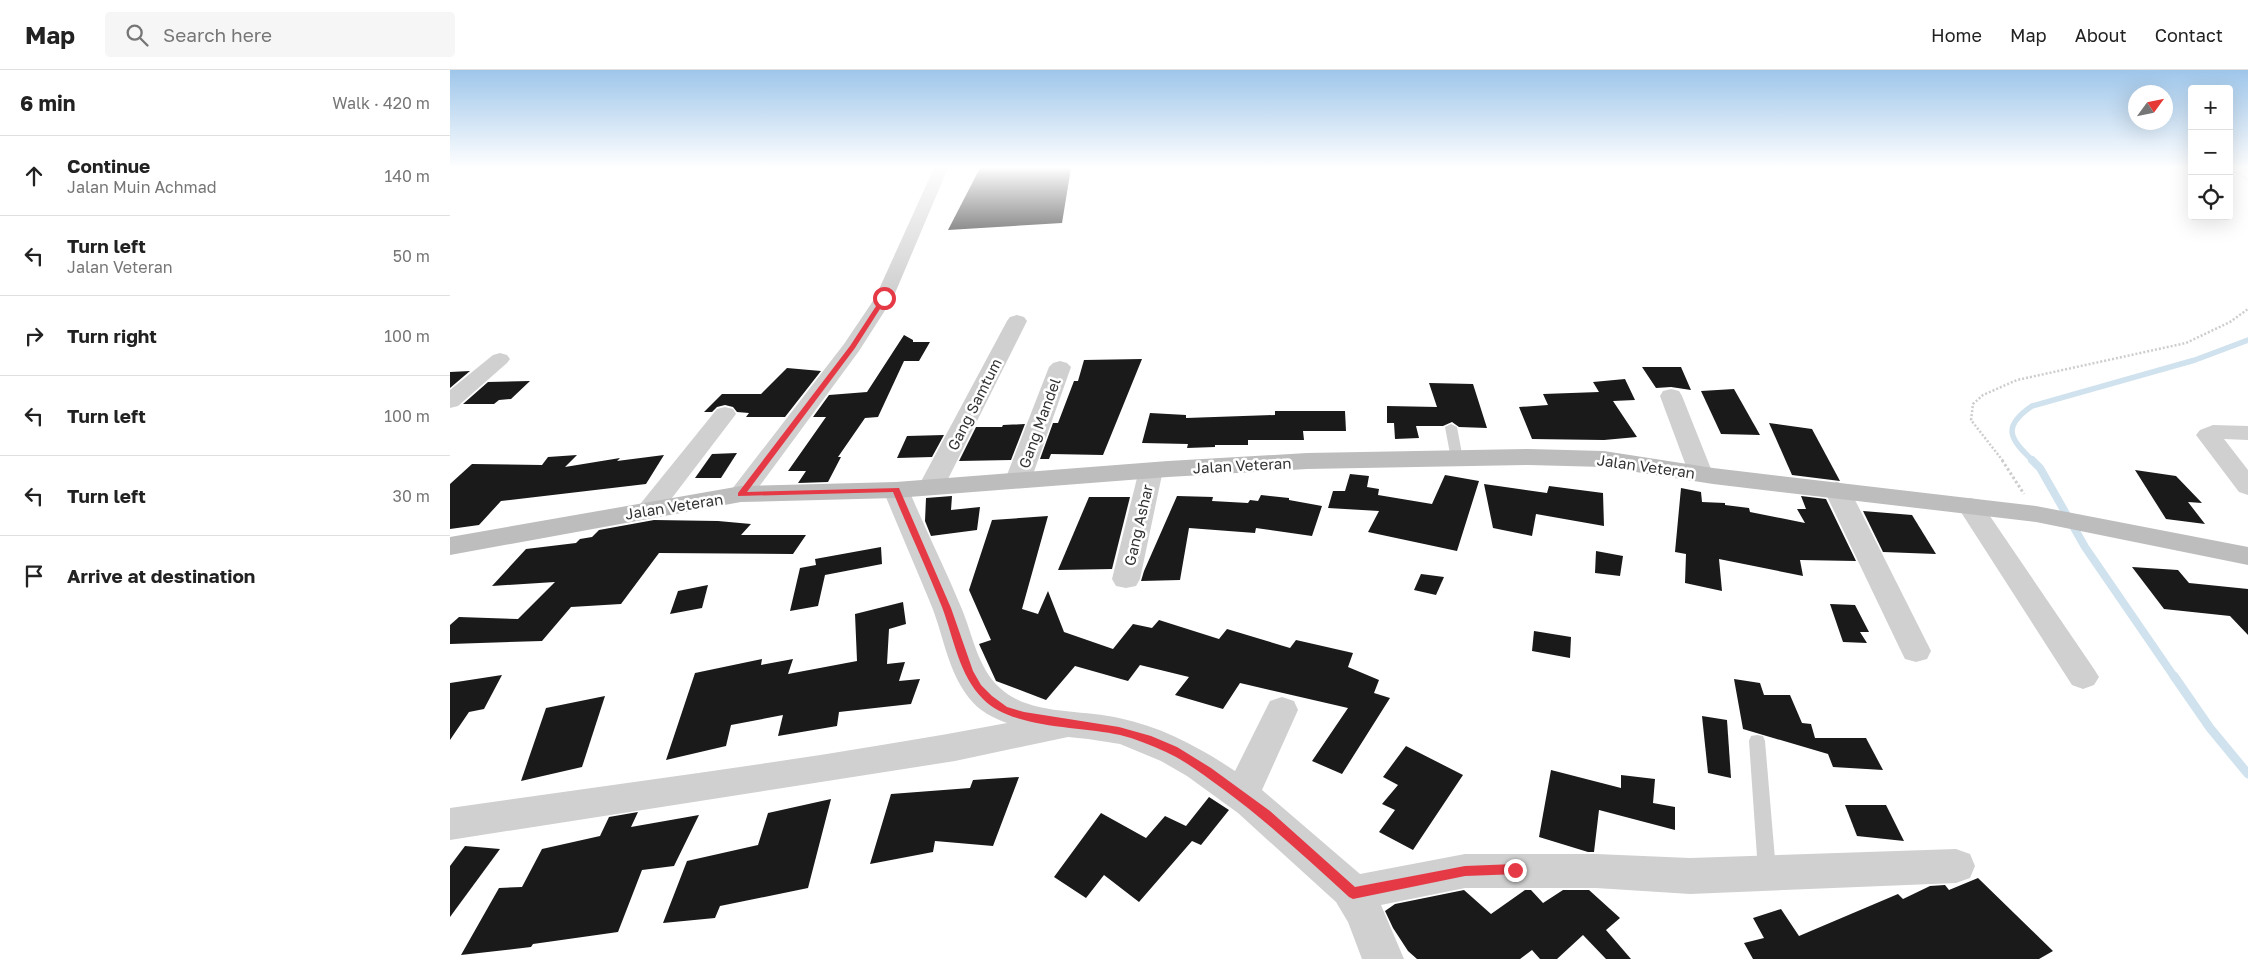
<!DOCTYPE html>
<html lang="en">
<head>
<meta charset="utf-8">
<style>
	:root { --surface:#fff; --page:#f6f6f6; --text:#222; --muted:#767676; --line:#e0e0e0 }
	body { margin:0; font-family:"Golos Text",sans-serif; background:var(--page); color:var(--text) }
	.controls { position:absolute; right:15px; top:15px; display:grid; overflow:hidden; border-radius:5px; box-shadow:0 5px 20px #0002 }
	.controls button { width:45px; height:45px; display:grid; place-items:center; padding:0; border:0; border-bottom:1px solid var(--line); background:var(--surface); color:var(--text); font:25px sans-serif }
	.compass { position:absolute; left:1678px; top:15px; width:45px; height:45px; border-radius:50%; background:var(--surface); box-shadow:0 5px 20px #0002; rotate:57deg }
	.stop { position:absolute; width:15px; height:15px; margin:-11px; border:4px solid #e63946; border-radius:50%; background:#fff }
	.stop.end { background:#e63946; border-color:#fff; box-shadow:0 1px 5px #0008 }
	.list { margin:0; padding:0; list-style:none }
	h2 { display:flex; justify-content:space-between; align-items:center; height:65px; margin:0; padding:0 20px; font-size:21px }
	h2 small { font-size:16px; font-weight:400; color:var(--muted) }
	.list li { display:grid; grid-template-columns:32px 1fr auto; gap:15px; align-items:center; box-sizing:border-box; height:80px; padding:0 20px; border-top:1px solid var(--line) }
	.list b { display:block; font-size:19px; white-space:nowrap }
	.list p { margin:0; font-size:16px; white-space:nowrap; color:var(--muted) }
	.list em { font-size:16px; font-style:normal; color:var(--muted) }
	.icon { flex:none; width:28px; height:28px; fill:none; stroke:currentColor; stroke-width:2; stroke-linecap:round; stroke-linejoin:round }
	.map { position:relative; flex:none; width:1798px; height:889px; overflow:hidden }
	header { display:flex; align-items:center; gap:30px; box-sizing:border-box; height:70px; padding:0 25px; background:var(--surface); border-bottom:1px solid var(--line) }
	header strong { font-size:24px }
	nav { display:flex; gap:28px; margin-inline-start:auto; font-size:18px }
	.search { width:350px; height:45px; background:var(--page); display:flex; align-items:center; gap:12px; box-sizing:border-box; padding:0 18px; border-radius:5px; color:var(--muted); font-size:19px }
	main { display:flex }
	aside { flex:1; background:var(--surface) }
	.map>svg:first-child { display:block }
	.lines { fill:none; stroke-linecap:round; stroke-linejoin:round }
	.stream-far2 { stroke:#cfe2ee; stroke-width:5.5 }
	.stream-far1 { stroke:#cfe2ee; stroke-width:8 }
	.stream { stroke:#cfe2ee; stroke-width:9 }
	.building { fill:#1a1a1a }
	.path-far2 { stroke:#cdcdcd; stroke-width:2; stroke-dasharray:1 1; stroke-linecap:butt }
	.path-far1 { stroke:#cdcdcd; stroke-width:2.5; stroke-dasharray:2 2; stroke-linecap:butt }
	.path { stroke:#cdcdcd; stroke-width:3; stroke-dasharray:2.5 2.5; stroke-linecap:butt }
	.lane { fill:#d0d0d0; fill-rule:evenodd }
	.street { fill:#d0d0d0; fill-rule:evenodd }
	.secondary { fill:#bdbdbd; fill-rule:evenodd }
	.route { fill:#e63946 }
	.labels { text-anchor:middle; dominant-baseline:central; stroke-width:5; stroke-linejoin:round; paint-order:stroke }
	.street-label { font-size:15px; fill:#333; stroke:#fff }
</style>
</head>
<body>
<header>
<strong>Map</strong>
<div class="search"><svg class="icon" aria-label="search" viewBox="0 0 24 24"><circle cx="10" cy="10" r="6"/><path d="M15 15l6 6"/></svg>Search here</div>
<nav><a>Home</a><a>Map</a><a>About</a><a>Contact</a></nav>
</header>
<main>
<aside>
<h2>6 min<small>Walk · 420 m</small></h2>
<ul class="list">
<li><svg class="icon" aria-label="ahead" viewBox="0 0 24 24"><path d="M12 20V5M6 11l6-6 6 6"/></svg><div><b>Continue</b><p>Jalan Muin Achmad</p></div><em>140 m</em></li>
<li><svg class="icon" aria-label="left" viewBox="0 0 24 24"><path d="M17 20v-9H6M10 6l-5 5 5 5"/></svg><div><b>Turn left</b><p>Jalan Veteran</p></div><em>50 m</em></li>
<li><svg class="icon" aria-label="right" viewBox="0 0 24 24"><path d="M7 20v-9h11M14 6l5 5-5 5"/></svg><div><b>Turn right</b></div><em>100 m</em></li>
<li><svg class="icon" aria-label="left" viewBox="0 0 24 24"><path d="M17 20v-9H6M10 6l-5 5 5 5"/></svg><div><b>Turn left</b></div><em>100 m</em></li>
<li><svg class="icon" aria-label="left" viewBox="0 0 24 24"><path d="M17 20v-9H6M10 6l-5 5 5 5"/></svg><div><b>Turn left</b></div><em>30 m</em></li>
<li><svg class="icon" aria-label="arrive" viewBox="0 0 24 24"><path d="M6 21V4h12l-3 4 3 4H6"/></svg><div><b>Arrive at destination</b></div></li>
</ul>
</aside>
<div class="map">
<svg width="1798" height="889" viewBox="0 0 1798 889">
	<rect width="100%" height="100%" fill="#fff"/>
	<g class="lines">
		<!-- stream-far2 -->
		<path class="stream-far2" d="M1583,391c-23,-22 -32,-34 -1,-55l163,-46 53,-20"/>
		<!-- stream-far1 -->
		<path class="stream-far1" d="M1582,390l8,8 45,79 90,131"/>
		<!-- stream -->
		<path class="stream" d="M1724,606l36,52 38,46"/>
	</g>
	<!-- building -->
	<g class="building">
		<path d="M530,98h91l-9,55 -114,7z"/>
		<path d="M454,265l9,5v2h17l-11,19h-15l-26,56 -13,1 -27,39h3l-13,25 -30,1 8,-12h-18l38,-54h-13l16,-22 38,-3z"/>
		<path d="M692,289l-39,96 -52,-1 -2,5h-9l13,-36h5l16,-42h4l6,-21z"/>
		<path d="M1192,297h39l10,23 -20,-3 -15,1z"/>
		<path d="M337,298l34,3 -36,46h-39l3,-4 -12,-1 -4,-5 -8,-2 -8,2 -5,5h-8l18,-18h39z"/>
		<path d="M20,301l-20,17v-16z"/>
		<path d="M1175,309l10,21 -22,1 24,36 -33,3 -72,-1 -13,-32 29,-2 -5,-11 56,-2 -6,-10z"/>
		<path d="M80,311l-19,18 -12,1 -5,4h-31l25,-22z"/>
		<path d="M979,313l44,1 14,44 -28,-1 -7,-5 -9,4h-27l3,12 -24,1 -1,-16h-7v-17l50,1z"/>
		<path d="M1284,319l26,46 -39,-1 -20,-43z"/>
		<path d="M825,341h70l1,20h-43l1,9h-56v5h-33v2l-28,1 1,-4 -46,-1 8,-30 36,2v3l89,-3z"/>
		<path d="M1319,353l43,6 28,52 -48,-6z"/>
		<path d="M575,354l-14,36 -52,1 17,-34h26l1,-2z"/>
		<path d="M494,365l-12,22 -35,1 10,-22z"/>
		<path d="M287,383l-16,25h-26l17,-24z"/>
		<path d="M127,385l-12,12 55,-9 -3,3 47,-6 -18,29 -145,17 -22,24 -29,4v-45l22,-20 70,1 6,-8z"/>
		<path d="M1685,400l41,6 26,27 -14,-1 17,22 -39,-5z"/>
		<path d="M900,404l19,2 -2,11 12,2 -1,6 54,9 13,-29 34,6 -22,70 -89,-19 11,-21 -51,-3 5,-17h12z"/>
		<path d="M1034,414l63,9 2,-7 54,7 1,33 -68,-12 -4,22 -39,-8z"/>
		<path d="M1231,418l20,4 1,10 23,1v2l24,3 1,4 55,11 -8,-14h9l-5,-13 25,3 30,62 -56,-1 3,16 -84,-17 3,32 -37,-8 1,-29 -11,-2z"/>
		<path d="M811,425l28,3v2l33,6 -10,30 -56,-8 -1,5 -66,-5 -9,52 -39,1 3,-10 33,-75 36,1 -1,4 36,2 2,-3 8,1z"/>
		<path d="M502,426l-1,14 29,-3 -3,23 -46,6 -6,-15 1,-23z"/>
		<path d="M639,427h41l-18,72 -54,1z"/>
		<path d="M1413,441l49,4 24,39 -53,-2z"/>
		<path d="M598,446l-26,93 16,5 10,-23 16,41 49,17 20,-25 19,4 7,-8 60,19 8,-10 63,19 6,-8 57,13 -5,14 31,13 -5,13 16,5 -48,76 -30,-13 36,-53 -108,-25 -17,26 -48,-14 14,-18 -49,-12 -12,16 -53,-15 -29,34 -50,-19 -17,-37 12,-4 -22,-50 23,-70z"/>
		<path d="M204,450l64,1 33,3 -10,11h65l-13,19 -134,-1 -38,51 -50,3 -29,34 -92,3v-19l9,-8 59,2 37,-37 -63,4 34,-37 50,-6 4,-4 12,-2 7,-7z"/>
		<path d="M431,477l1,17 -57,11 -7,31 -28,5 10,-43 16,-3 -1,-6z"/>
		<path d="M1146,481l27,5 -3,20 -25,-3z"/>
		<path d="M1682,497l46,3 11,13 59,6v46l-18,-19 -66,-7z"/>
		<path d="M971,504l23,3 -8,18 -22,-5z"/>
		<path d="M258,515l-6,23 -32,6 8,-23z"/>
		<path d="M453,532l3,22 -17,5 -2,35 18,-2 -6,19 21,-2 -9,25 -72,8 -2,14 -59,10 5,-21 -52,10 -5,21 -60,14 29,-87 67,-14 -1,6 32,-6 -5,15 69,-13 -2,-47z"/>
		<path d="M1380,534l25,1 14,27h-9l7,11 -24,-1z"/>
		<path d="M1084,561l37,6 -1,21 -38,-7z"/>
		<path d="M52,605l-18,34 -15,3 -19,28v-57z"/>
		<path d="M1284,609l26,4 4,12h26l12,28 9,1 4,14h51l17,32 -50,-3 -5,-13 -85,-25z"/>
		<path d="M155,626l-23,71 -61,14 25,-73z"/>
		<path d="M1252,646l25,4 4,58 -23,-5z"/>
		<path d="M956,676l57,29 -50,75 -34,-18 16,-22 -13,-6 16,-19 -15,-8z"/>
		<path d="M1101,700l70,18v-13l34,4 -2,24 22,4v23l-76,-20 -5,42h-6l-49,-15z"/>
		<path d="M569,707l-26,69 -58,-5 -2,11 -63,12 21,-70 79,-6 3,-8z"/>
		<path d="M759,727l20,13 -28,35 -9,-4 -53,61 -35,-27 -18,23 -32,-21 47,-64 45,25 19,-22 21,10z"/>
		<path d="M381,729l-23,89 -88,18 -5,12 -52,5 24,-62 71,-16 10,-32z"/>
		<path d="M1395,735h41l18,36 -47,-5z"/>
		<path d="M188,742l-7,15 68,-12 -25,51 -32,4 -24,62 -85,12 -2,3 -70,8 38,-67 23,-1 20,-38 58,-13 9,-19z"/>
		<path d="M15,776l35,3 -50,68v-51z"/>
		<path d="M1528,808l75,73 -14,8h-286l-9,-16 20,-5 -11,-20 28,-9 18,27 99,-42 5,5 27,-13 15,-1 4,5z"/>
		<path d="M1014,820l27,24 34,-24h6l12,13 20,-13h26l31,28 -14,12 25,29h-25l-23,-24 -26,24h-17l-8,-9 -12,9h-103l-9,-8 -15,-23 -8,-17 10,-7z"/>
	</g>
	<g class="lines">
		<!-- path-far2 -->
		<path class="path-far2" d="M1779,98l19,12"/>
		<!-- path-far1 -->
		<path class="path-far1" d="M1553,391l-32,-41 2,-16 10,-9 34,-15 169,-37 44,-21 18,-13"/>
		<!-- path -->
		<path class="path" d="M1552,390l22,34"/>
		<!-- lane -->
		<g class="lane">
			<path d="M1001,354l6,3 6,32 -6,3 -6,-3 -6,-32z"/>
			<path d="M1307,665l6,1 2,5 11,130 -3,6 -6,2 -6,-2 -3,-6 -9,-130 2,-5z"/>
		</g>
		<!-- street -->
		<g class="street">
			<path d="M484,98h14l-55,130 -34,53 -109,148 -9,3 -9,-3 -4,-5 4,-5 112,-145 31,-46z"/>
			<path d="M567,245l7,2 3,4 -83,166 -4,5 -9,3 -9,-3 -4,-5 89,-166 3,-4z"/>
			<path d="M50,283l7,2 3,4 -3,4 -49,43 -8,2v-18l43,-35z"/>
			<path d="M610,291l7,2 4,4 -40,113 -4,5 -9,3 -9,-3 -4,-5 44,-113 4,-4z"/>
			<path d="M1221,319l8,2 3,5 31,78 -3,5 -9,2 -9,-2 -3,-5 -29,-78 3,-5z"/>
			<path d="M275,337l8,2 3,5 -77,101 -9,2 -9,-2 -4,-6 4,-6 76,-94z"/>
			<path d="M1763,355l35,1v14l-24,-1 24,31v25l-9,-3 -43,-57 4,-5z"/>
			<path d="M701,393l9,2 3,5 -23,109 -4,7 -10,2 -10,-2 -4,-7 27,-109 3,-5z"/>
			<path d="M446,412l9,3 4,5c16,39 36,78 52,117 12,28 16,60 39,81 30,28 82,21 119,30 43,9 80,29 116,53l35,-70 12,-4 12,4 4,9 -36,80 98,84 105,-20h131l94,4 266,-9 14,5 5,12 -5,12 -14,5 -266,11 -94,-6h-131l-84,17 23,54h-42l-14,-37 -12,-20 -98,-89 -51,-37 -26,-15 -41,-17 -32,-5 -20,-2 -113,24 -505,79v-32c186,-27 373,-50 557,-85 -14,-5 -28,-12 -38,-25 -21,-27 -25,-60 -37,-91 -16,-39 -33,-78 -49,-117l4,-5z"/>
			<path d="M1387,412l9,3 4,5 81,161 -4,8 -11,3 -11,-3 -4,-8 -77,-161 4,-5z"/>
			<path d="M1520,428l9,2 115,169 5,8 -5,8 -11,4 -11,-4 -115,-179 4,-6z"/>
		</g>
		<!-- secondary -->
		<path class="secondary" d="M1079,379l75,2 109,17 323,38 212,41v18l-212,-43 -323,-38 -109,-17 -75,-2 -222,4 -139,8 -272,21 -155,4 -291,53v-18l291,-51 155,-4 272,-21 139,-8z"/>
	</g>
	<!-- sky -->
	<linearGradient id="sky" x2="0" y2="1"><stop stop-color="#9ec6ea"/><stop offset="0.44" stop-color="#fff"/><stop offset="1" stop-color="#fff" stop-opacity="0"/></linearGradient>
	<rect width="1798" height="222" fill="url(#sky)"/>
	<!-- route -->
	<path class="route" d="M432,227l5,1 -32,50 -108,144 152,-4 52,120 22,63 8,14 11,11 15,11 17,5 95,15 32,9 26,11 34,21 59,43 85,76 110,-21 50,-2 4,2 2,4 -2,4 -54,2 -112,23 -4,-2c-41,-37 -81,-75 -126,-108 -18,-13 -37,-28 -57,-37 -15,-7 -30,-13 -46,-17 -40,-9 -108,-6 -137,-36 -24,-24 -29,-60 -41,-92 -15,-38 -33,-76 -49,-115l-155,4v-3l112,-147z"/>
	<g class="labels">
		<!-- street labels -->
		<g class="street-label">
			<text transform="translate(524 334) rotate(-63)">Gang Samtum</text>
			<text transform="translate(589 353) rotate(-70)">Gang Mandel</text>
			<text transform="translate(792 395) rotate(-3)">Jalan Veteran</text>
			<text transform="translate(1196 396) rotate(8)">Jalan Veteran</text>
			<text transform="translate(224 436) rotate(-9)">Jalan Veteran</text>
			<text transform="translate(688 455) rotate(-77)">Gang Ashar</text>
		</g>
	</g>
</svg>
<div class="controls">
<button>+</button>
<button>−</button>
<button><svg class="icon" aria-label="locate" viewBox="0 0 24 24"><circle cx="12" cy="12" r="6"/><path d="M12 2v4M12 18v4M2 12h4M18 12h4"/></svg></button>
</div>
<svg class="compass" viewBox="-18 -18 36 36"><path d="M0-13l5 13h-10z" fill="#e53935"/><path d="M0 13l5-13h-10z" fill="#767676"/></svg>
<div class="stop" style="left:434px;top:228px"></div>
<div class="stop end" style="left:1065px;top:800px"></div>
</div>
</main>
</body>
</html>
